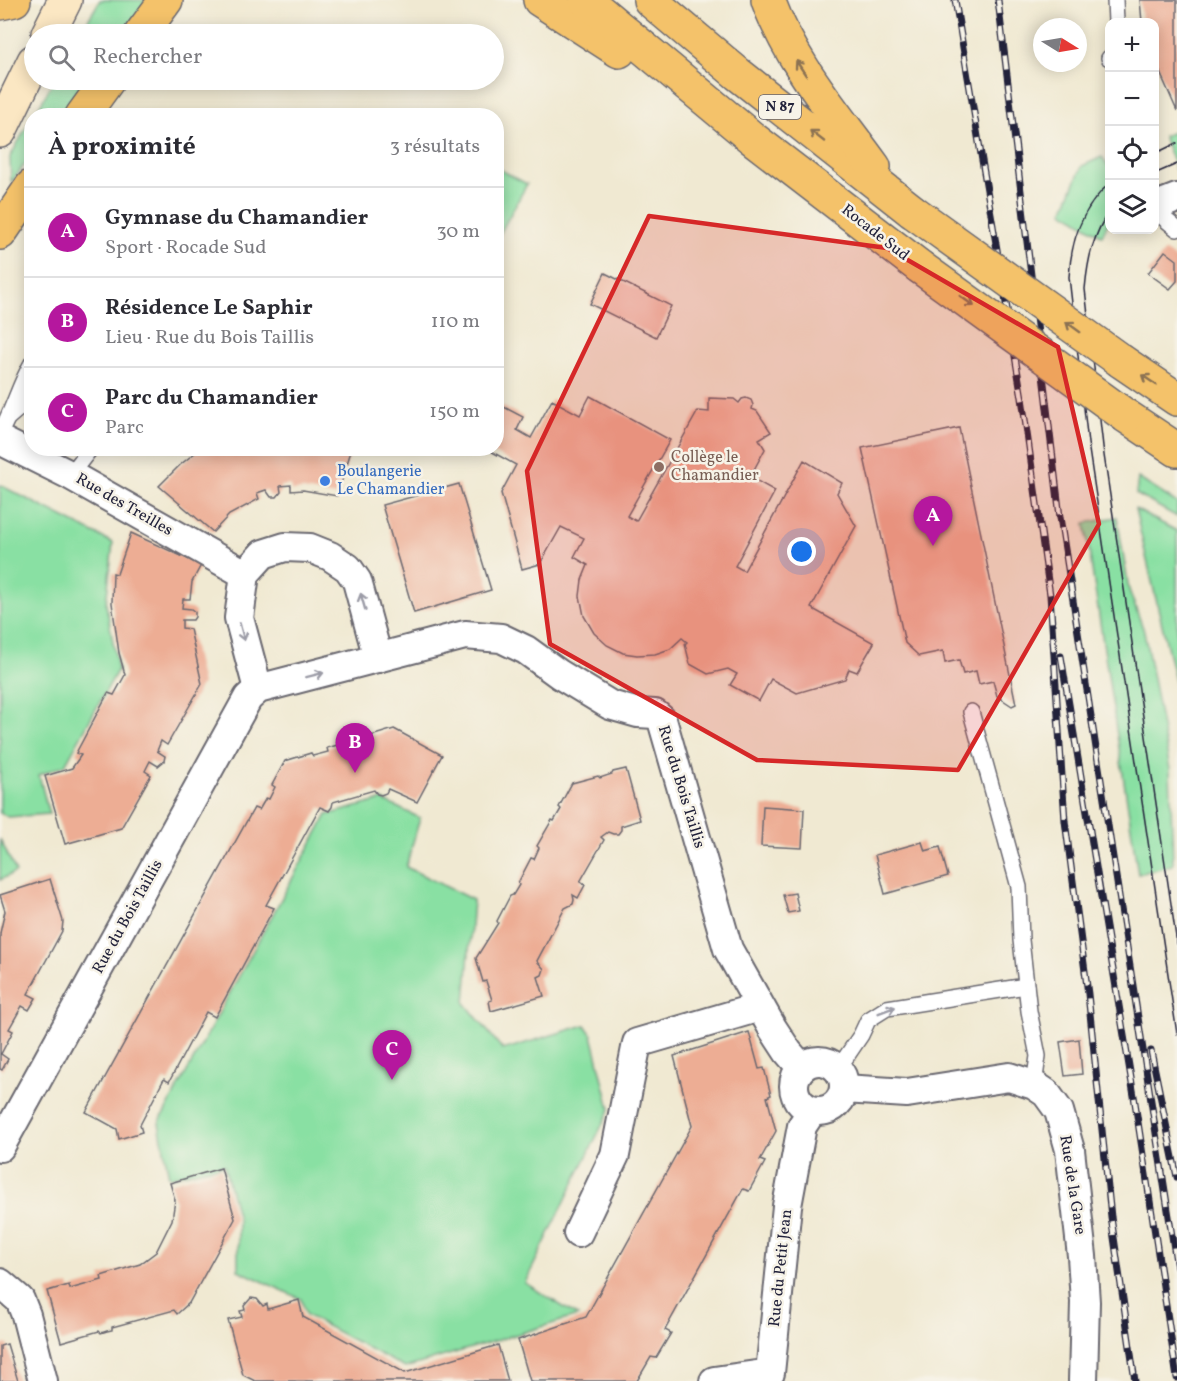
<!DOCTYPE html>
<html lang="fr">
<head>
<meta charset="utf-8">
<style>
	:root { --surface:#fff; --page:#f2f2f3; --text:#2b2b33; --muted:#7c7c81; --line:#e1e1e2; --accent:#b5179e }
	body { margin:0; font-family:Vollkorn,serif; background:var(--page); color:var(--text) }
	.controls { position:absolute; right:18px; top:18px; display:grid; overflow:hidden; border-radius:12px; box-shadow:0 3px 15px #0003 }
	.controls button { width:54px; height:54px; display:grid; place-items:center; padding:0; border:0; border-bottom:2px solid var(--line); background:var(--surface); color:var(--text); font:30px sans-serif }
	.compass { position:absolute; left:1033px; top:18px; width:54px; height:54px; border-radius:50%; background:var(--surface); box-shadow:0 3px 15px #0003; rotate:101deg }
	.you { position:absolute; left:802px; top:552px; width:21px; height:21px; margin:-15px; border:4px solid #fff; border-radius:50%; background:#1a73e8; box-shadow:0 0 0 9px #1a73e833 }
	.badge { display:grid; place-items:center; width:39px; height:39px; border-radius:50%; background:var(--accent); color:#fff; font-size:20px; font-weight:700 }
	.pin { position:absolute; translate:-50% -50px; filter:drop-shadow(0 2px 3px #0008) }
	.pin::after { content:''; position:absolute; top:32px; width:21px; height:18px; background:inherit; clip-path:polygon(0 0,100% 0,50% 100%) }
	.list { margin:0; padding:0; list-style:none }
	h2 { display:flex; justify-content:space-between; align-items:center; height:78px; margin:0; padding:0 24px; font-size:26px }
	h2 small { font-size:20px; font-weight:400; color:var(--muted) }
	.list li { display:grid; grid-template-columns:39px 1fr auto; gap:18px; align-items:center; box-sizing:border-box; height:90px; padding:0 24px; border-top:2px solid var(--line) }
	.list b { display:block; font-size:22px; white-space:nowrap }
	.list p { margin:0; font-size:20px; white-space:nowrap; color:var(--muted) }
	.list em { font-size:20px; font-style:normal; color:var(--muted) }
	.icon { flex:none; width:33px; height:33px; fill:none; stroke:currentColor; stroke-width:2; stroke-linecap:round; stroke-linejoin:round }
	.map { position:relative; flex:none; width:1177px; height:1381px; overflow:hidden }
	.search { position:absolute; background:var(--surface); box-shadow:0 3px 15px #0003; left:24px; top:24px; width:480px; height:66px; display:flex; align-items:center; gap:15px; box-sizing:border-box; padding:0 21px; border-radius:33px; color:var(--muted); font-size:22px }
	.panel { position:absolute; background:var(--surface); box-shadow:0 3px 15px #0003; left:24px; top:108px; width:480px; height:348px; border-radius:24px }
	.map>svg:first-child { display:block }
	.green { fill:#89e0a3; stroke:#56816f; stroke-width:1.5 }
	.building { fill:#edad94 }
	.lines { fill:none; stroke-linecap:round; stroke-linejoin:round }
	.service-casing { stroke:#6a6870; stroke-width:18 }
	.minor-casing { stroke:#6a6870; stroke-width:32 }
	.secondary-casing { stroke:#6a6870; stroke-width:36 }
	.trunk-casing { stroke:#6a6870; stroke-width:36 }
	.service { stroke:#fff; stroke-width:15 }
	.minor { stroke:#fff; stroke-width:28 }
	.secondary { stroke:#fbe7c3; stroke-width:33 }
	.trunk { stroke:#f4c26a; stroke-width:33 }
	.tram { stroke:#22223b; stroke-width:1.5 }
	.rail-casing { stroke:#22223b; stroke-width:7 }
	.rail { stroke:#f7f3e8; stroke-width:4.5; stroke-dasharray:14; stroke-linecap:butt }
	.trunk-bridge-casing { stroke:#6a6870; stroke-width:36; stroke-linecap:butt }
	.trunk-bridge { stroke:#f4c26a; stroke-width:33 }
	.oneway { stroke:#8b7252 }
	.oneway2 { stroke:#9c9ca7 }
	.marked { fill:#d62828; fill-opacity:0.2; stroke:#d62828; stroke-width:4.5; stroke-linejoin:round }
	.education-dot { fill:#8d6e63; stroke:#f7f3e8; stroke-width:2 }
	.shop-dot { fill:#3f7fe0; stroke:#f7f3e8; stroke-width:2 }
	.labels { text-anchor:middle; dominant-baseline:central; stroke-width:5; stroke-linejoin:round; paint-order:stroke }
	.shield { fill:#f7f3e8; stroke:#62616f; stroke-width:1.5 }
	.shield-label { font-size:15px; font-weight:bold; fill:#22223b }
	.street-label { font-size:16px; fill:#22223b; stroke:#f7f3e8 }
	.education-label { font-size:16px; fill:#785e54; stroke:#f7f3e8; text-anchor:start }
	.shop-label { font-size:16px; fill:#366cbe; stroke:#f7f3e8; text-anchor:start }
</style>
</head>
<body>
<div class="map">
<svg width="1177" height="1381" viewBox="0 0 1177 1381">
	<rect width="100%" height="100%" fill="#f7f3e8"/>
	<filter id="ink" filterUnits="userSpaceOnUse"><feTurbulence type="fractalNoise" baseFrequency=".0167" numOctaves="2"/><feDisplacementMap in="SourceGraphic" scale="12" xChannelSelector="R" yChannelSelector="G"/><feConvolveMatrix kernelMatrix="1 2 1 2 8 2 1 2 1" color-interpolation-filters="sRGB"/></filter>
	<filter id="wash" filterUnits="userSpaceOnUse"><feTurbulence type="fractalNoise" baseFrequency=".008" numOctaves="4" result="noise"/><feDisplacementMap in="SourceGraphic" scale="24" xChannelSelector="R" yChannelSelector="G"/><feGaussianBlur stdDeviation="1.35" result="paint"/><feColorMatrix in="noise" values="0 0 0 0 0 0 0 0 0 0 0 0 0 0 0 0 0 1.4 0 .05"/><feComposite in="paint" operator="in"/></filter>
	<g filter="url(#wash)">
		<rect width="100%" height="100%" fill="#f0e9d2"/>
		<!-- green -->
		<g class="green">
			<path d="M100,0h50l-27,34h-43z"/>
			<path d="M54,80h35l-27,35 -28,1z"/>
			<path d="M31,119v37l-20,27 -1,-26z"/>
			<path d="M1177,131v42l-14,-37z"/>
			<path d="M1102,157l8,12 -1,52 -7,15 -39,-25 19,-45z"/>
			<path d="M497,168l30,16 -30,55z"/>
			<path d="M1138,478l39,25v14l-41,-23z"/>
			<path d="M0,485l113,58 -7,61 12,65 -53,96 -26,10 10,39 -41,3 -8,-4z"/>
			<path d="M1135,509l42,22v158z"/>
			<path d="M1117,517l12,73 15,41 26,138 3,96 -35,9 -53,-351z"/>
			<path d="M382,800l38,18 -14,49 67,33 -8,103 38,47 82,-25 7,10 18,74 -85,174 53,33 -173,52 -99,-53 -5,-16 -63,-29v-51l-14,-54 -55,12 -10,-54 168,-308z"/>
			<path d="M0,839l16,33 -16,8z"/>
		</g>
		<g id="blocks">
			<!-- building -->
			<g class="building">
				<path d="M1140,0h37v111l-22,-50v-39h-13z"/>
				<path d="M1165,251l12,9v21l-7,8 -22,-16z"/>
				<path d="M605,273l66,33 -15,31 -66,-33z"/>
				<path d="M590,396l80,44 -43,76 9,5 62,-110 11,1v-14l25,1 5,4 3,-4 4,-1 5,2 2,5 -1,4 5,2 14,21 -12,7 6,10 -15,28 25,14 -40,75 9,5 60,-111 38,23 -5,10 19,33 -45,82 63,35 -17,29 -8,-3 -4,10 -48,14 -26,-14 -12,22 -29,-16 7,-11 -9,-5 -20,5 -18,-10 -5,-20 2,-2 -5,-4 -12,11 -15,5 -18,1 -14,-2 -16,-8 -13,-12 -10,-17 -4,-20 2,-16 6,-15 -14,-8 10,-19 -23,-11 -21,37 -18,5 -21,-76 15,-28 -31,-17h11v-30l6,-12 21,11 -6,13 14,8 21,-38 28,15z"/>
				<path d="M959,428l57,276 -4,2 -15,-10 -4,-15 -14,3 -3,-13 -13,3 -4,-14 -14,3 -2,-12 -24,5 -14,-13 -43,-195z"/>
				<path d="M201,448h151l-15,48 -34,-6 -12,1v-6l-11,1 1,6 -4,5h-6l-5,-7 -9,3 2,6 -30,16 -16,17 -54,-46 21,-21z"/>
				<path d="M459,484l32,106 -77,23 -32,-108z"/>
				<path d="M131,533l70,32 -9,17 -2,17h-7l-1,9 9,1 4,3v5l-2,3h-11v8l8,1 12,55 -35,61 -6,-4 -4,10 8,5 -1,5 -6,5 -8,-5 -5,10 6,4 -30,53 -56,16 -20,-68 27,-8 9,-13 -5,-2 32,-60 6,2 11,-20 -6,-22 -7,-50 1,-30 4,1z"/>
				<path d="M394,729l48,26 -25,47 -29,-13 -2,4 -5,2 -4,-1 -3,-4 -41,12 -1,5 -3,4 -9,-4 -54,98 8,3 -59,109 -9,-5 -37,70 -5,-3 -24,46 2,7 -23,7 -2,-10 -31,-17 168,-304 5,2 7,-12 3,1 6,-12 -3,-2 13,-24 26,-8 2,3 15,-4 -1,-4 28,-8 1,4 16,-4 -1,-4z"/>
				<path d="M626,769l14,51 -19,6v4l-3,4h-5l-5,-2 -7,5 3,3 -24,42 5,3 -7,13 -5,-3 1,5 -1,4 -8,4 -28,53 7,8 -2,6 -4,2 6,19 -53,15 -2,-10 3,-1 -6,-19 -3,1 -7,-24 22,-35 -1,-2 13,-25 3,-1 6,-10 -1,-2 13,-25 3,1 5,-11 -2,-2 15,-26 2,1 7,-12 -2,-2 13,-24 26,-7 2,2 12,-4 1,-2z"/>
				<path d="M763,806l41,3 -2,39 -41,-2z"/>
				<path d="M922,842l3,9 15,-4 8,29 -63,18 -10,-39z"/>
				<path d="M50,879l13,42 -1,10 -34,63 8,4 -7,12 -7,-4 -13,23 4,2 -12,23 7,5 -6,11 -2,-1v-136l5,-22 -5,-16z"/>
				<path d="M795,893l4,18 -11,2 -5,-18z"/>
				<path d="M749,1032l10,37 5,-1 7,27 -4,2 9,34 -16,29 5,2 -16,29 -6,-2 -78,141 6,3 -15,25 -5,-1 -14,24h-107l-12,-41 68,-23 106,-191 -18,-70z"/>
				<path d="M1079,1039l3,35 -17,2 -5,-34z"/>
				<path d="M221,1168l14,51 -46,84 -12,11 -3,-4 -62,17v3l-5,1 -6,2 -2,-2 -38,11 -14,-51 22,-6 1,4 32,-9 -1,-4 39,-12 16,-12 16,-32 3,-20 -5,-17z"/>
				<path d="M251,1298l6,1 6,7 4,-2 1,5 31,-9 4,17 102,56 93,-28 10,36h-253l-12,-6 -15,-55 14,-3 -2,-6 5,-1 -1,-4z"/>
				<path d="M7,1344l11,37h-18v-35z"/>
			</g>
		</g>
	</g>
	<g filter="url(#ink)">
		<use href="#blocks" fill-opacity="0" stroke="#6a6870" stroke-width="1.5"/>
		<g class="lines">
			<!-- service casing -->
			<g class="service-casing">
				<g id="service">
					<path d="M1115,0l1,22"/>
					<path d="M1109,58h1"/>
					<path d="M1154,210l23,19"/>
					<path d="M9,417l23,-20"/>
					<path d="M0,433c13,-23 19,-47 32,-70"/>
					<path d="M70,475l21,-27"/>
					<path d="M971,712l48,175 2,53 8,71 9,45 -4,29"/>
					<path d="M838,1069l23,-34 7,-15 19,-12 139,-22"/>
				</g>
			</g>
			<!-- minor casing -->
			<g class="minor-casing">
				<g id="minor">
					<path d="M1154,207l23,-9"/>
					<path d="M0,440l70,35 175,99"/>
					<path d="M258,689l-19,-71 6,-44 18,-20 22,-7 25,1 20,8 18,12 9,13 21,77"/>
					<circle cx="819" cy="1086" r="25"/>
					<path d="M844,1089l63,4 102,-16 25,8 12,8 13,18 11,39 12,106 3,46 -2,79"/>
					<path d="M0,1147l248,-449 10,-9 207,-54 36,3 25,12 33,24 51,31 28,8 17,1 7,6 66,229 45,80 15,23 13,15"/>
					<path d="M578,1233l37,-78 22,-112 123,-36"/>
					<path d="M0,1283l20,17 6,15 17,66"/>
					<path d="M714,1381l56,-8 17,-167 15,-80 10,-15"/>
				</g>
			</g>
			<!-- secondary casing -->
			<g class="secondary-casing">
				<g id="secondary">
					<path d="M48,34l17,-34"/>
					<path d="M0,131l34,-70"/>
				</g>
			</g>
			<!-- trunk casing -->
			<g class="trunk-casing">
				<g id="trunk">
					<path d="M540,0l79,51"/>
					<path d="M586,0l166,138 168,129"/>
					<path d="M650,0l88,74 174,137"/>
					<path d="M768,0c23,63 67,113 106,167"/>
					<path d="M0,3l14,-3"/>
					<path d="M141,34l25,-34"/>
					<path d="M82,116l26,-36"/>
					<path d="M0,233l32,-47"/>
					<path d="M1121,361l56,38"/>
					<path d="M1126,416l51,34"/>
				</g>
			</g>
			<!-- service -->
			<use href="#service" class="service"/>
			<!-- minor -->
			<use href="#minor" class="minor"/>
			<!-- secondary -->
			<use href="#secondary" class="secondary"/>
			<!-- trunk -->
			<use href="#trunk" class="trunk"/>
			<!-- tram -->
			<g class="tram">
				<path d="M1154,154l23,-11"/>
				<path d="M1154,174l23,-10"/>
				<path d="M1110,183c-29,25 -39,58 -41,94l19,166 89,591"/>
				<path d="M1110,209c-17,27 -22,48 -25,80l19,166 73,489"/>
			</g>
			<!-- rail casing -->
			<g class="rail-casing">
				<g id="rail">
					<path d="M955,0l67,398 28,197 15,226 23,173 23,223 24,164"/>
					<path d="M998,0l62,517 117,751"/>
					<path d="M1061,656l73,440 43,282"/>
					<path d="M1151,1051l26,126"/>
				</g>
			</g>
			<!-- rail -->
			<use href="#rail" class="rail"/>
			<!-- trunk-bridge casing -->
			<g class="trunk-bridge-casing">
				<g id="trunk-bridge">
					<path d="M912,211l209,150"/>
					<path d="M920,267l206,149"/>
				</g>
			</g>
			<!-- trunk-bridge -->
			<use href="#trunk-bridge" class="trunk-bridge"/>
		</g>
		<!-- one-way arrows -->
		<defs><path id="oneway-shaft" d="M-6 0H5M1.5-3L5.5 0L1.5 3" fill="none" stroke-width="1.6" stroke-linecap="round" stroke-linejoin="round" transform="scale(1.5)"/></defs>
		<g class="oneway">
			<use href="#oneway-shaft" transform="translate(801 68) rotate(-124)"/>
			<use href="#oneway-shaft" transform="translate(817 136) rotate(-142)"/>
			<use href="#oneway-shaft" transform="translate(967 301) rotate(36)"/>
			<use href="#oneway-shaft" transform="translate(1073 327) rotate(-144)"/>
			<use href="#oneway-shaft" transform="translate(1149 380) rotate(-146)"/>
		</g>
		<g class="oneway2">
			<use href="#oneway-shaft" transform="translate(363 602) rotate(-106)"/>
			<use href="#oneway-shaft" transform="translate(242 632) rotate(75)"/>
			<use href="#oneway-shaft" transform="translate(315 675) rotate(-14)"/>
			<use href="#oneway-shaft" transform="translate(887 1010) rotate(-21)"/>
		</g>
	</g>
	<!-- marked area -->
	<path class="marked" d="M649,216l238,32 171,99 41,177 -141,246 -201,-10 -207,-116 -23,-173z"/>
	<!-- markers -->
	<circle class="education-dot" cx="659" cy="467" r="6"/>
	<circle class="shop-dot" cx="325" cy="481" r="6"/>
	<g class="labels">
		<!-- shield labels -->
		<rect class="shield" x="759" y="95" width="42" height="24" rx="4.5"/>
		<g class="shield-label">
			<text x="780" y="107">N 87</text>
		</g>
		<!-- street labels -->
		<g class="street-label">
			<text transform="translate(875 233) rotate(38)">Rocade Sud</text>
			<text transform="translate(124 505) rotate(30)">Rue des Treilles</text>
			<text transform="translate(681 787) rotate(73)">Rue du Bois Taillis</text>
			<text transform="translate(128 917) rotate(-61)">Rue du Bois Taillis</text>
			<text transform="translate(1072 1185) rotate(81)">Rue de la Gare</text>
			<text transform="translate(781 1268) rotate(-84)">Rue du Petit Jean</text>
		</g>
		<!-- education labels -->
		<g class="education-label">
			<text x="671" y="458">Collège le<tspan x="671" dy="18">Chamandier</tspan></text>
		</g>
		<!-- shop labels -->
		<g class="shop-label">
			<text x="337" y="472">Boulangerie<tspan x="337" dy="18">Le Chamandier</tspan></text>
		</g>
	</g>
</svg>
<div class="controls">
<button>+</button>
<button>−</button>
<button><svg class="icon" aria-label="locate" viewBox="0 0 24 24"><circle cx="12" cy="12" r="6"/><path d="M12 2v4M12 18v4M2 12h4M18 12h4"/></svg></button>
<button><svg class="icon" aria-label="layers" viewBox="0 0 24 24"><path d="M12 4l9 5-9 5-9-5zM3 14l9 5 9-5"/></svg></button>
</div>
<svg class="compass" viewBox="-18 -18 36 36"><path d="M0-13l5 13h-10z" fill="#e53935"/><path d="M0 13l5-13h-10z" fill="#7c7c81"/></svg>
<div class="you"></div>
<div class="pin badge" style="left:933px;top:546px">A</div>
<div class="pin badge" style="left:355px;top:773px">B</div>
<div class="pin badge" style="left:392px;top:1080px">C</div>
<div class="search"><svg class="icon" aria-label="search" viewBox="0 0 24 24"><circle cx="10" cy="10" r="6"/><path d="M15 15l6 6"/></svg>Rechercher</div>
<section class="panel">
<h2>À proximité<small>3 résultats</small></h2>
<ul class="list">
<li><span class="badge">A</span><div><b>Gymnase du Chamandier</b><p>Sport · Rocade Sud</p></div><em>30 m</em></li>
<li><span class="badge">B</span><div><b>Résidence Le Saphir</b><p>Lieu · Rue du Bois Taillis</p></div><em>110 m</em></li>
<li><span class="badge">C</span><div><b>Parc du Chamandier</b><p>Parc</p></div><em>150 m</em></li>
</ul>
</section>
</div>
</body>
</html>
